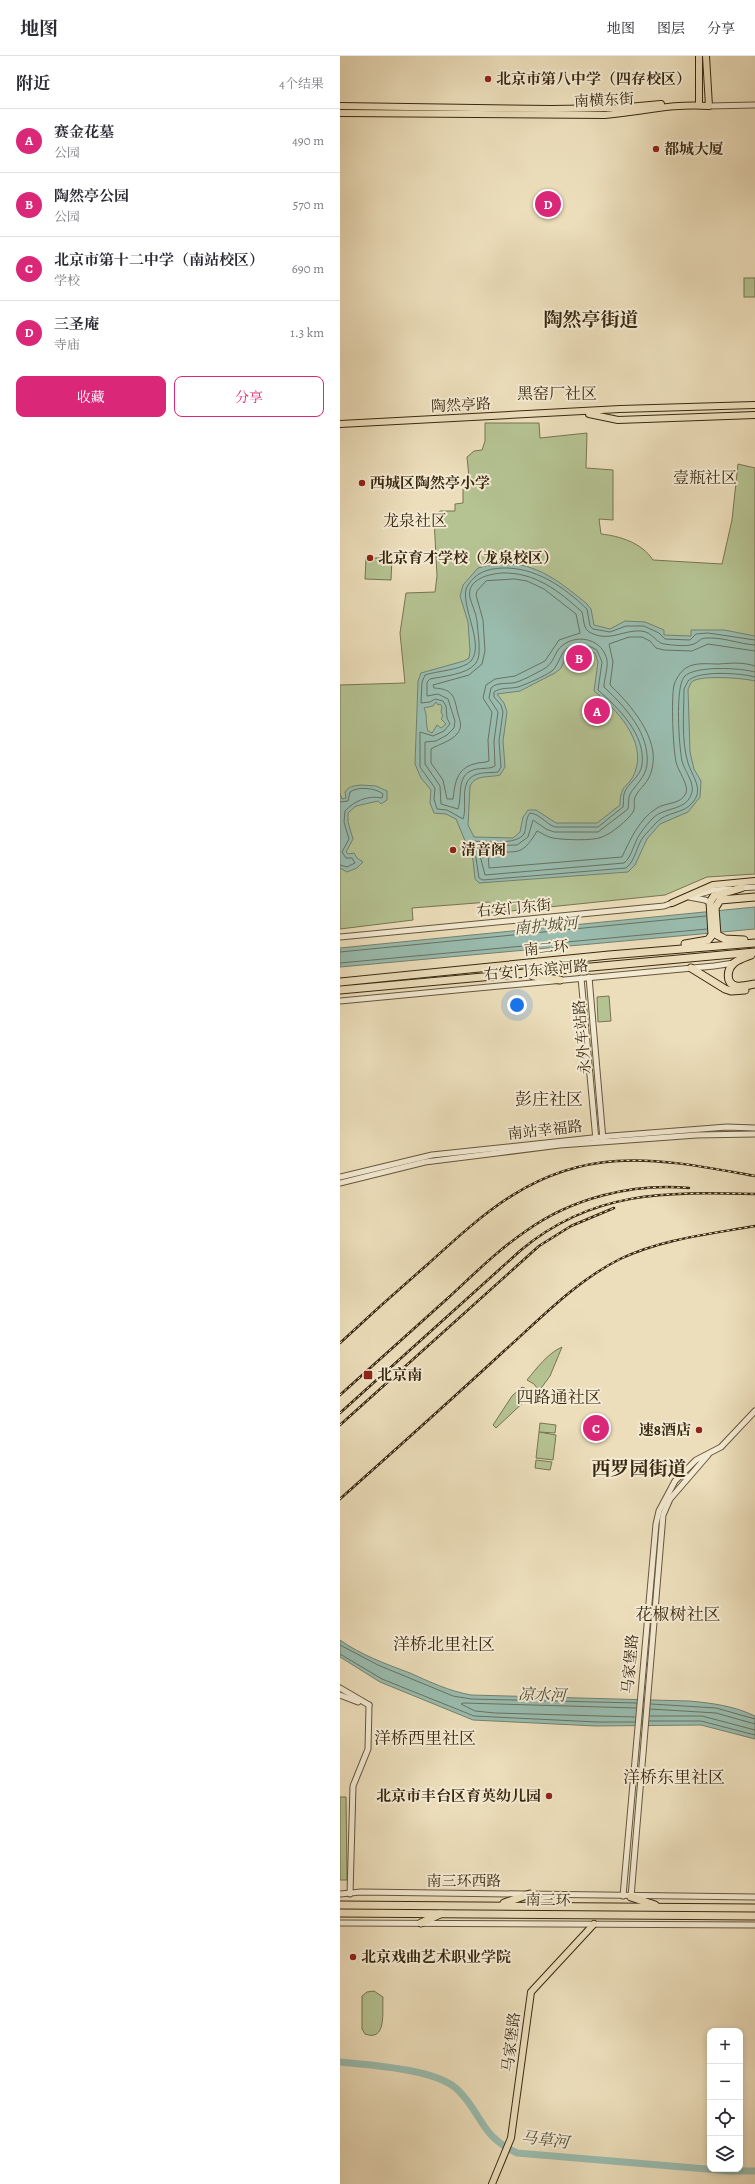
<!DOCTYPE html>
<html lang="zh">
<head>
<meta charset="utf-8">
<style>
	:root { --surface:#fff; --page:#f2f2f3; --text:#2b2b33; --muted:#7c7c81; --line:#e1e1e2; --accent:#db2777 }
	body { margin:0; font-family:Alegreya,"Noto Serif SC",serif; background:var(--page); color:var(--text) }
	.controls { position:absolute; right:12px; bottom:12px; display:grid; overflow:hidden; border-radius:8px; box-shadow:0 2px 6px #0003 }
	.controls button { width:36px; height:36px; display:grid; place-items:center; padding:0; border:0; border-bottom:1px solid var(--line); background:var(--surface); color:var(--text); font:20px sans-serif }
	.you { position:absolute; left:177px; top:949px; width:14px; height:14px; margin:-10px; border:3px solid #fff; border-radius:50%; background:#1a73e8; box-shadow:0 0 0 6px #1a73e833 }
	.badge { display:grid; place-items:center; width:26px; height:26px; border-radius:50%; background:var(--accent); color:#fff; font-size:13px; font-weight:700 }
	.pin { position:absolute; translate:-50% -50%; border:2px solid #fff; box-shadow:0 1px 4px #0006 }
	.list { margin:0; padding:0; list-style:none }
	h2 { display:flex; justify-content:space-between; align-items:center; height:52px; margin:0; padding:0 16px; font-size:17px }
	h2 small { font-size:13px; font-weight:400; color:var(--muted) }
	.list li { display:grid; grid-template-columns:26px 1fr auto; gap:12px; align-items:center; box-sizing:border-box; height:64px; padding:0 16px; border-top:1px solid var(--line) }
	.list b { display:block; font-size:15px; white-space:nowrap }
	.list p { margin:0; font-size:13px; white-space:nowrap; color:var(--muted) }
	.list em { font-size:13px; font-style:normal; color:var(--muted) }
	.actions { display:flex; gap:8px; padding:12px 16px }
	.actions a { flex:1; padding:9px 0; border:1px solid var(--accent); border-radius:8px; text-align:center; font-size:14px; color:var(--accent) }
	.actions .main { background:var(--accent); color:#fff }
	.icon { flex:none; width:22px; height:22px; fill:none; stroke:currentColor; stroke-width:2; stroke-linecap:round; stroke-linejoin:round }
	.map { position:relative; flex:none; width:415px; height:2128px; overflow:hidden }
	header { display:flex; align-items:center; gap:24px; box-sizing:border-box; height:56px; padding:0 20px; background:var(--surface); border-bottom:1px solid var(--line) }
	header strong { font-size:19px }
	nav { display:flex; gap:22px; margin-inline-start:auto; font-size:14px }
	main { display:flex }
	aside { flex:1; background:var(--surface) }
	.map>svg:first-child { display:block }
	.green { fill:#b5c292; stroke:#777551 }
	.water { fill:#99bcaf; stroke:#73816f; fill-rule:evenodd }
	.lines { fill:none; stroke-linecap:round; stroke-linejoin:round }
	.shore { stroke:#697260; stroke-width:1 }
	.river { stroke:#99bcaf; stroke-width:7 }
	.minor-casing { stroke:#66563b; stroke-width:7 }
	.major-casing { stroke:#392810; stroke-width:8 }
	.highway-casing { stroke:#392810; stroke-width:9 }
	.minor { stroke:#f3ead3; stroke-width:5 }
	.major { stroke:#ecdebb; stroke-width:6 }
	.highway { stroke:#ecdebb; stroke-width:7 }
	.rail-casing { stroke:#392810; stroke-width:2.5 }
	.rail { stroke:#f3ead3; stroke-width:1; stroke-dasharray:3; stroke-linecap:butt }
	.poi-dot { fill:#8f2418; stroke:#f3ead3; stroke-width:1.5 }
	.labels { text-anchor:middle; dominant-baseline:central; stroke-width:4; stroke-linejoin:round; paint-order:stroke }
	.poi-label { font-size:15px; font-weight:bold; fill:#392810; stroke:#f3ead3; text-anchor:start }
	.street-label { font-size:15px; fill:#392810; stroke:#f3ead3 }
	.neighbourhood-label { font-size:16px; fill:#392810; stroke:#f3ead3 }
	.water-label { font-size:16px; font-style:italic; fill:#514d38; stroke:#f3ead3 }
	.quarter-label { font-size:17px; fill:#392810; stroke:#f3ead3 }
	.district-label { font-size:19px; font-weight:bold; fill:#392810; stroke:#f3ead3 }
</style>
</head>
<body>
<header>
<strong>地图</strong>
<nav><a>地图</a><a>图层</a><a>分享</a></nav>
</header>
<main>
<aside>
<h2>附近<small>4个结果</small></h2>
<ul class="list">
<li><span class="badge">A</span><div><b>赛金花墓</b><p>公园</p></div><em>490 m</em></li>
<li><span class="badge">B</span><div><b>陶然亭公园</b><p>公园</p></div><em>570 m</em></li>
<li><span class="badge">C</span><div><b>北京市第十二中学（南站校区）</b><p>学校</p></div><em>690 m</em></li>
<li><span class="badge">D</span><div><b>三圣庵</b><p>寺庙</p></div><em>1.3 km</em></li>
</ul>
<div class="actions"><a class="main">收藏</a><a>分享</a></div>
</aside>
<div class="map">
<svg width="415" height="2128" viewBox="0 0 415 2128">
	<rect width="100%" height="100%" fill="#ecdebb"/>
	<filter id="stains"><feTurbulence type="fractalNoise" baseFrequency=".005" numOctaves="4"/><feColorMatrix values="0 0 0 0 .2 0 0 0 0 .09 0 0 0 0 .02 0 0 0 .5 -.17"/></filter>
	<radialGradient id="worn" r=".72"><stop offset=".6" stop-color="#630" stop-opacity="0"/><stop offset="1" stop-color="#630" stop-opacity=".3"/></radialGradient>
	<!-- green -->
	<g class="green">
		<rect x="404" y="222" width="11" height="19"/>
		<path d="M145,367h54l1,15 47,-5 -1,35 27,2v50l-14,-1 2,15c19,2 41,9 52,26l69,4 10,-44 6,-56 17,4v406l-48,3 -42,18 -174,18 -2,-11 -77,6 1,12 -73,9v-244l65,-2 -5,-50 6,-40 29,-1 2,-16 -3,-57 6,-8h15v-7l8,-1v-15h7l-3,-31 7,-6 8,-1 3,-9z"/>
		<path d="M26,502h26l-1,22 -26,-1z"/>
		<path d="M269,940l2,25 -13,1 -1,-25z"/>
		<path d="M222,1291l-12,29 -11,15 -5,-7 -7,-4c9,-11 21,-27 35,-33z"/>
		<path d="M182,1331l7,3 -1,8 -32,30 -3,-3 19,-29z"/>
		<path d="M200,1367l16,2 -1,8 -16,-1z"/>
		<path d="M199,1376l17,3 -3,25 -17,-2z"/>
		<path d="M196,1404l16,2 -2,8 -15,-2z"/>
		<path d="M0,1741h6l1,83h-7z"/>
		<path d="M34,1935l9,6c-1,15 4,45 -18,37l-3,-5v-33l5,-4z"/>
	</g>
	<!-- water -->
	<g class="water">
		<path d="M176,508c29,5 49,22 71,40l4,5 3,16 16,4 15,-8 20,1 19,8v5l27,1v-6h33l31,6v45c-12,-3 -52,-6 -62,0 -3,2 -3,5 -5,8l2,63 4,17 7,12 -1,16 -12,15 -28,12 -13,15 -12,26 -7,7 -149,11 -4,-4 -2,-19 -17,-41 -10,-5 -12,-1 -4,-10 1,-13 -10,-12 -6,-14 3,-83 3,-8 43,-12 5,-3 1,-7 -2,-29 -8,-26 3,-11 15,-17 11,-3zM245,592l10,5 3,9 -4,29c22,18 53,50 41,81 -6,16 -15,11 -15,33l-23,18h-41l-20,-13h-8l-5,7 -3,15 -7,6 -39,-1 -6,-12 2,-39c6,-12 19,-8 30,-11l5,-8 -2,-26 4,-29 -3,-9 -7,-9 23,-3 35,-18 6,-5 7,-16zM96,646l2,3 2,-1 2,3 -1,5 2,4 -2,3 5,5 -5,4 -4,-3 -5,8 -4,-2c-3,-8 0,-15 -4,-23l9,-2z"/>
		<path d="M21,729l15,1 11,5v9l-6,4 -3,-3 -22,5 -8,7v9l5,17 -7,13 2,2 6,-1 3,5 6,4 -6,6 -10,4 -7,-4v-75l2,6 4,-1 -1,-6c4,-6 8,-6 16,-7z"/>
		<path d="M415,851v22l-415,38v-19z"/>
		<path d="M0,1584c21,15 46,24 70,33 20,9 39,18 61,22l218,6c23,2 45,5 66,15v23l-54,-14 -105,1 -123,-6 -93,-38 -40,-25z"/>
	</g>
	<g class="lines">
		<!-- shore -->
		<g class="shore">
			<path d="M175,523l12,2 17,8 32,25 4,19 -21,7 -14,21 -30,15 -20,3 -9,6 -3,13 9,14 -4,28 1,21c-4,2 -10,1 -15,3 -18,5 -19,20 -21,35h-6l-4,-19 -12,-17v-14c8,-5 19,-7 26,-15 6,-7 3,-13 1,-20 -4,-17 -4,-25 -24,-26l-1,-3 36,-10 13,-11 3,-13 -2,-31 -7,-25 1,-4 9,-10z"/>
			<path d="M415,584l-47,-7 -12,1 -6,6 -25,-1 -6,-6 -15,-7h-18l-16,6 -17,-3 -3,-3 -3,-17c-24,-23 -52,-42 -85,-41 -15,1 -25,4 -34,17 -11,15 18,59 3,76 -8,9 -35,10 -46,14l-3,7 -1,21 9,-1 5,-3 8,2 3,5 1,12 3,6 -6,7 -11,5 -13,-4v35l15,21 -1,11 3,10 10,1 16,9c5,-13 -5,-37 12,-44 7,-3 15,-2 23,-3l3,-5 -2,-26 4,-29 -2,-7 -7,-8v-5c7,-5 16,-3 24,-5 11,-4 25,-10 34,-16 8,-7 8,-21 18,-24 10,-4 18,-2 27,3l5,12 -4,28c20,18 48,44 44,75 -2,13 -15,18 -18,29 -1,4 0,9 -1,13l-25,20h-43c-9,-3 -15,-13 -25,-14 -5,6 -3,14 -6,21 -7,11 -39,8 -51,7l-2,2 5,15 3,20 4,2 143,-12c10,-8 10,-22 18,-32 4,-4 8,-9 12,-13 10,-12 27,-8 37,-21 11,-13 -1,-26 -5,-39 -7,-23 -4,-51 -4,-74l4,-8c10,-11 53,-8 67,-4"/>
			<path d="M415,589c-16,-1 -32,-8 -48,-7 -7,0 -7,3 -13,6 -7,3 -23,1 -30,0 -8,-1 -11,-12 -23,-13 -19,-1 -31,11 -50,2 -8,-3 -7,-14 -9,-21 -23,-21 -47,-40 -80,-39 -13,1 -36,6 -32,25 2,7 6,15 7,23 1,7 1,14 2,21 0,7 1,15 -3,21 -9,12 -33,13 -46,16l-3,3v14l11,-2 10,5 7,22 -1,7 -7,7 -11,6 -11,1v22l15,22 1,18 17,5c5,-15 -3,-36 19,-40 6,-1 13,0 18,-3l-1,-25 4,-29 -9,-14 2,-10c7,-7 17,-3 26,-6 9,-3 17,-8 25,-12 14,-7 11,-18 21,-25 16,-12 40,-5 44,15 1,9 -3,19 -3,27 21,20 46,46 43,78 -2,13 -11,19 -17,29 -2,4 -1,10 -2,15l-30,23h-44l-8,-3 -13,-9 -5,17 -11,8 -37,1 -2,2 7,27 139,-12c8,-6 10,-21 16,-29 3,-5 9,-12 13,-16 11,-11 32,-7 38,-23 5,-11 -6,-23 -9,-34 -3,-15 -7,-72 2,-84 10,-12 57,-9 71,-5"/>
			<path d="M415,595l-47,-7 -16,7 -28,-1 -8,-2 -6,-7 -8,-4h-13l-20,7 4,18 -3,23c20,19 50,53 42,84 -3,14 -12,18 -17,28 -2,5 1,10 -2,15 -5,8 -22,22 -31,25 -9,4 -38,3 -49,1 -6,-1 -11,-5 -16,-7 -17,29 -21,18 -49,22l1,15 133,-11c8,-17 17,-38 35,-49 9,-6 24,-3 29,-15 3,-8 -8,-22 -10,-31 -3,-14 -5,-63 -2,-77 2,-6 6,-13 12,-17 9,-6 22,-4 33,-4 12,-1 24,-2 36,2"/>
			<path d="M0,746l8,-1 2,-9c8,-6 26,-4 33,2l-1,4c-14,-3 -28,3 -37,13l-1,11 5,17 -7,13 4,6h6l3,5 -8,4 -7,-2"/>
			<path d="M0,896l366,-36"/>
			<path d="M0,907l367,-34"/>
			<path d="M0,1589l38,20 75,31 18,3 166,4"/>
			<path d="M0,1598l42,25 92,37 123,6h38"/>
			<path d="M311,1648l65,4 39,11"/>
			<path d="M310,1653l66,4 39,11"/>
			<path d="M310,1660h52l53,14"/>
			<path d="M295,1661l-140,-4 -20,-2 -14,-7 2,-1 173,5"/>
			<path d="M309,1665h52l54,14"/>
		</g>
		<!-- river -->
		<path class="river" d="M0,2006c30,3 97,7 118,28 25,25 22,46 59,63l213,18h25"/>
		<!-- minor casing -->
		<g class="minor-casing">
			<g id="minor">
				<path d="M369,50l46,-1"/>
				<path d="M399,832l16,-1"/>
				<path d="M356,839l18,-5 17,-1"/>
				<path d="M349,841l16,3 6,3"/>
				<path d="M0,881l324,-31 11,-4"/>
				<path d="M249,921l14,163"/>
				<path d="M241,922l15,162"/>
				<path d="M0,945l374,-35 20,-3"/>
				<path d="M0,1121l92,-22 179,-19 116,-9 28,1"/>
				<path d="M0,1127l85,-21 72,-9 63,-8 137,-10 58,-1"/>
				<path d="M0,1632l29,17"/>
				<path d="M0,1639l18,7"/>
				<path d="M0,1838l21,-2 394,5"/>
				<path d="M10,1838l3,-108 15,-37 1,-44"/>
				<path d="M283,1840l33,-372 3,-13 16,-30 21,-21 25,-13 34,-36"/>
				<path d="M291,1841l32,-382 7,-16 38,-44"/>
				<path d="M0,1867l415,2"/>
			</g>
		</g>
		<!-- major casing -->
		<g class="major-casing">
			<g id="major">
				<path d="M359,0v49"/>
				<path d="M0,50l211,3 66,-1 44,-4"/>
				<path d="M0,57l265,2c36,-3 67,-12 104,-9l-3,-50"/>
				<path d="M249,358l29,6 137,-5"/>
				<path d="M0,368l280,-15 135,-4"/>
				<path d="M332,847l41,-18 42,-4"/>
				<path d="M152,2128l19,-46 20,-146 63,-68"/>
			</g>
		</g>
		<!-- highway casing -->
		<g class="highway-casing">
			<g id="highway">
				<path d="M404,884l-19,-1 -8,-4 -2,-27 5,-8 35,-3"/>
				<path d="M345,888l23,-4 4,-5 -2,-33 4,-6 27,-8"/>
				<path d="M411,899c-5,2 -12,4 -17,8 -7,6 -9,20 2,23 6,1 13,-1 19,-2"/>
				<path d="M351,912l34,21 6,2 14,-1"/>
				<path d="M193,920l27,4"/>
				<path d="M0,926l269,-27 146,-12"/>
				<path d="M0,934l415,-38"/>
				<path d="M291,1841l24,8"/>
				<path d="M164,1847l26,-9"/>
				<path d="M0,1849l415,3"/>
				<path d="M0,1857l415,3"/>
				<path d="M81,1867l19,-9"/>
			</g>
		</g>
		<!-- minor -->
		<use href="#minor" class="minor"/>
		<!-- major -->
		<use href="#major" class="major"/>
		<!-- highway -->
		<use href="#highway" class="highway"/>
		<!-- rail casing -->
		<g class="rail-casing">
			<g id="rail">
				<path d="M0,1287c29,-27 58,-53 88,-79 57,-52 107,-98 189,-103 46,-3 93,7 138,15"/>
				<path d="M0,1339c36,-32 72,-65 108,-97 25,-23 50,-48 78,-67 46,-33 106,-48 163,-43"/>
				<path d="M0,1357l181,-163c72,-60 145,-58 234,-56"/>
				<path d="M0,1369l199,-179 32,-20 43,-18"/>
				<path d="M0,1443c55,-49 110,-98 164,-148 36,-32 72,-70 116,-92 42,-20 90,-25 135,-33"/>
			</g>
		</g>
		<!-- rail -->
		<use href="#rail" class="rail"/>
	</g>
	<!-- markers -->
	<g class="poi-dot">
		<circle cx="148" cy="23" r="4"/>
		<circle cx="316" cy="93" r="4"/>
		<circle cx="22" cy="427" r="4"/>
		<circle cx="30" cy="502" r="4"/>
		<circle cx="113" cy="794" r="4"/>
		<rect x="23" y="1314" width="10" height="10" rx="2"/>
		<circle cx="359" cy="1374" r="4"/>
		<circle cx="209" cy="1740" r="4"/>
		<circle cx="13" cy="1901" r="4"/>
	</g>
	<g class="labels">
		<!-- poi labels -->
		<g class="poi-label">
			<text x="156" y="23">北京市第八中学（四存校区）</text>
			<text x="324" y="93">都城大厦</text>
			<text x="30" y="427">西城区陶然亭小学</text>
			<text x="38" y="502">北京育才学校（龙泉校区）</text>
			<text x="121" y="794">清音阁</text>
			<text x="37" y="1319">北京南</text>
			<text x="351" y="1374" text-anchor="end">速8酒店</text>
			<text x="201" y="1740" text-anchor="end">北京市丰台区育英幼儿园</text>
			<text x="21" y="1901">北京戏曲艺术职业学院</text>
		</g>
		<!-- street labels -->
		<g class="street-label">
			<text transform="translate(264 44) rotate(-3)">南横东街</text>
			<text transform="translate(121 349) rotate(-3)">陶然亭路</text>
			<text transform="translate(174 852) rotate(-5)">右安门东街</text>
			<text transform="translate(206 892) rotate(-6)">南二环</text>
			<text transform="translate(196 914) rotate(-5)">右安门东滨河路</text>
			<text transform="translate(242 981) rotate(-95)">永外车站路</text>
			<text transform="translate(205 1074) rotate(-6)">南站幸福路</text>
			<text transform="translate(290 1608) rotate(-85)">马家堡路</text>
			<text x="124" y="1825">南三环西路</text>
			<text transform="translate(208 1844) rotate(1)">南三环</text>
			<text transform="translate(171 1986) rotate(-83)">马家堡路</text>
		</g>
		<!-- neighbourhood labels -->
		<g class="neighbourhood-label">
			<text x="217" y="338">黑窑厂社区</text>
			<text x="365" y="422">壹瓶社区</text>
			<text x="75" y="465">龙泉社区</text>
		</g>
		<!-- water labels -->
		<g class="water-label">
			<text transform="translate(206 870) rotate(-5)">南护城河</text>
			<text transform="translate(202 1639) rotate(2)">凉水河</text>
			<text transform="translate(205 2084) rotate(7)">马草河</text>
		</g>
		<!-- quarter labels -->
		<g class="quarter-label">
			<text x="209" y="1043">彭庄社区</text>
			<text x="219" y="1341">四路通社区</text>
			<text x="338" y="1558">花椒树社区</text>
			<text x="104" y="1588">洋桥北里社区</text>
			<text x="85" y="1682">洋桥西里社区</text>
			<text x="334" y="1721">洋桥东里社区</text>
		</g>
		<!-- district labels -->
		<g class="district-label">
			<text x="251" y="264">陶然亭街道</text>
			<text x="299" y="1413">西罗园街道</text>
		</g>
	</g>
	<rect width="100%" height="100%" filter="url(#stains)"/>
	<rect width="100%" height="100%" fill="url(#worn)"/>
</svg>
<div class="controls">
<button>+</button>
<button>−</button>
<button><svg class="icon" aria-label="locate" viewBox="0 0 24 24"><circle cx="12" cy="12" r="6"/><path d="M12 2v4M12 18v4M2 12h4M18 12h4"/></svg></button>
<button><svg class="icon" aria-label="layers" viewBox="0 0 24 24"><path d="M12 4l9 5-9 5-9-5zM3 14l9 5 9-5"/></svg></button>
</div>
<div class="you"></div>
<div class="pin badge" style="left:257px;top:655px">A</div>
<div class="pin badge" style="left:239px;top:602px">B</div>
<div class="pin badge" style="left:256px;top:1372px">C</div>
<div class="pin badge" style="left:208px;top:148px">D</div>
</div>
</main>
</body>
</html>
